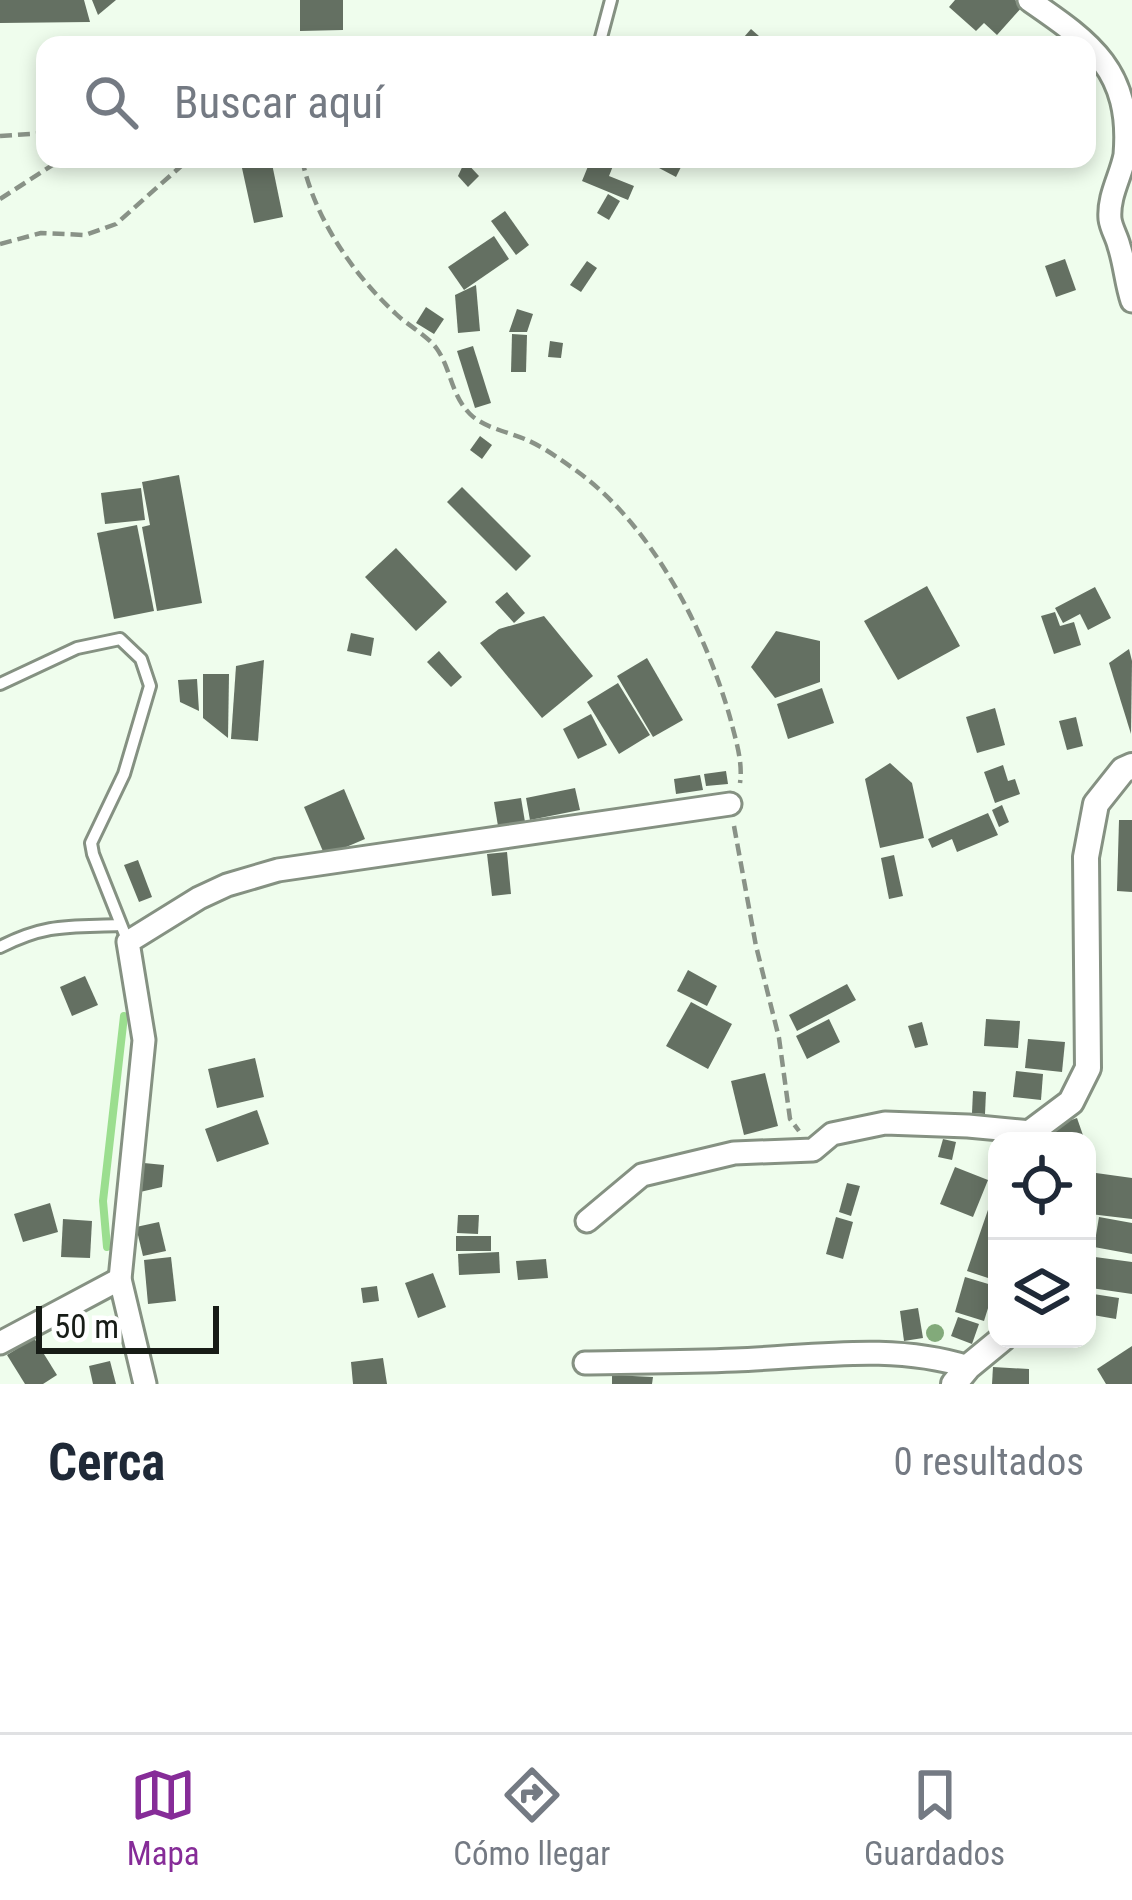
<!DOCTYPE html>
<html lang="es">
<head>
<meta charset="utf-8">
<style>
	:root { --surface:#fff; --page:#f2f2f3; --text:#1f2937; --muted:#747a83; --line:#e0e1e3; --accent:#862c98 }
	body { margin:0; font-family:"Roboto Condensed",sans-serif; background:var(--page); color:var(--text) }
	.controls { position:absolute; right:36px; bottom:36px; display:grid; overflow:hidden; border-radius:24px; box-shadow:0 6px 18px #0003 }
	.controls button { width:108px; height:108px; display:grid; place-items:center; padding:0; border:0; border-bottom:3px solid var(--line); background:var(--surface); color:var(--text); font:60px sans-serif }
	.scale { position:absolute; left:36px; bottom:30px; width:183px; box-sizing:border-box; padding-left:12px; border:6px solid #171c16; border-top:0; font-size:33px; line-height:42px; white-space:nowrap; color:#171c16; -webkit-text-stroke:9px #fff; paint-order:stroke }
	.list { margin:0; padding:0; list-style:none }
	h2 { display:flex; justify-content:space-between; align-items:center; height:156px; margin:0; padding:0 48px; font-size:51px }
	h2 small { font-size:39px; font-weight:400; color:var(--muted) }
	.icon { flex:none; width:66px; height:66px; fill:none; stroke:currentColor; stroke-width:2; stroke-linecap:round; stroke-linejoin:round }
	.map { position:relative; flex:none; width:1132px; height:1384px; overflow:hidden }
	.search { position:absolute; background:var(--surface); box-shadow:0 6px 18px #0003; left:36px; right:36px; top:36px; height:132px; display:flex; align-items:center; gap:30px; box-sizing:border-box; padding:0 42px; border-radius:24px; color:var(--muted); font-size:45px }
	.sheet { height:348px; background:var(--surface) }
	nav { display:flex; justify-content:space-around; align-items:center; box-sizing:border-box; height:168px; border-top:3px solid var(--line); background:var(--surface); font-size:33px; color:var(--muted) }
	nav a { display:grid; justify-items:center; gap:6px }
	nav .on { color:var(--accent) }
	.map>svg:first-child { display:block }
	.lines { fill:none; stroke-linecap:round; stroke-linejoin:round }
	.stream { stroke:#9bde8f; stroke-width:8 }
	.building { fill:#647062 }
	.service-casing { stroke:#859182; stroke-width:16 }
	.minor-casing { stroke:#859182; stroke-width:27 }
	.tertiary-casing { stroke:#859182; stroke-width:30 }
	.path { stroke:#899287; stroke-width:4.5; stroke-dasharray:12 6; stroke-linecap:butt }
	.service { stroke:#fff; stroke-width:10 }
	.minor { stroke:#fff; stroke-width:21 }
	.tertiary { stroke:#fff; stroke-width:24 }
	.tree { fill:#82aa7a }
</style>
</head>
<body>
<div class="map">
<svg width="1132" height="1384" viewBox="0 0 1132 1384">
	<rect width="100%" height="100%" fill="#effded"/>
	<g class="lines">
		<!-- stream -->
		<path class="stream" d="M107,1247l-4,-46 21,-185"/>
	</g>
	<!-- building -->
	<g class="building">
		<path d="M0,0h84l6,22 -90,1z"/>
		<path d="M92,0h24l-18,15z"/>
		<path d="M300,0h43v30l-43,1z"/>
		<path d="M955,0h60l8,6 -26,29 -13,-12 -8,8 -27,-24z"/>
		<path d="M751,29l18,16h-32z"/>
		<path d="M240,159h31l12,58 -29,6z"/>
		<path d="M591,159l24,2 -6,15 25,10 -6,14 -46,-19z"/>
		<path d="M642,159h43l-9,18z"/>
		<path d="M465,161l14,15 -11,11 -10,-11z"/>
		<path d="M608,194l12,7 -11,19 -12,-7z"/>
		<path d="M505,211l24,34 -13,10 -25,-34z"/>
		<path d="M494,236l15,23 -45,31 -16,-23z"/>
		<path d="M1065,259l11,31 -20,7 -11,-31z"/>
		<path d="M587,261l10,7 -16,24 -11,-7z"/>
		<path d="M476,285l4,46 -22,2 -3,-38z"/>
		<path d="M426,307l18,12 -10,15 -18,-11z"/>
		<path d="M517,309l16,5 -6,18h-18z"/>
		<path d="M512,334l15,1 -1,37h-15z"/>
		<path d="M550,341l13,2 -2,15 -13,-1z"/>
		<path d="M473,346l18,57 -16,5 -18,-57z"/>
		<path d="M480,436l12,9 -10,14 -12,-9z"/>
		<path d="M179,475l23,128 -45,8 -15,-84 8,-2 -8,-43z"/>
		<path d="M462,487l69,69 -15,15 -69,-69z"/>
		<path d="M141,488l4,32 -40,4 -4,-31z"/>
		<path d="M137,525l17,86 -40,8 -17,-86z"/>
		<path d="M396,548l51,54 -31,29 -51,-54z"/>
		<path d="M927,586l33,60 -62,34 -34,-59z"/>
		<path d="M1095,587l16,31 -23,12 -8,-16 -17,9 -8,-15z"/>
		<path d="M507,592l18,21 -11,10 -19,-21z"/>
		<path d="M1055,612l5,14 14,-4 7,23 -27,9 -13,-38z"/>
		<path d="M544,616l49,60 -51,42 -62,-75 19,-14z"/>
		<path d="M776,631l44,10v41l-45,16 -24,-31z"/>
		<path d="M351,633l23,5 -3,18 -24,-5z"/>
		<path d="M1129,649l3,12 -1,73 -22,-71z"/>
		<path d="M439,651l23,26 -11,10 -24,-25z"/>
		<path d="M647,658l36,62 -30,17 -36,-61z"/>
		<path d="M264,660l-6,81 -27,-2 5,-73z"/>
		<path d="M203,674h26l-1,64 -25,-20z"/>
		<path d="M197,679l2,32 -19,-9 -2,-22z"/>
		<path d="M618,683l32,52 -31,19 -32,-52z"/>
		<path d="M822,688l12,35 -46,16 -11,-35z"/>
		<path d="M995,708l10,37 -28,8 -11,-36z"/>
		<path d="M591,714l16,31 -29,14 -15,-30z"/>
		<path d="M1076,717l7,29 -16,4 -8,-29z"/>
		<path d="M890,763l22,20 12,55 -44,10 -15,-69z"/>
		<path d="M1003,765l5,16 7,-2 5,15 -25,9 -11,-31z"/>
		<path d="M726,771l2,13 -22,2 -2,-12z"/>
		<path d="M700,775l3,15 -27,4 -2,-15z"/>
		<path d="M575,788l5,22 -50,10 -4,-22z"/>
		<path d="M344,789l21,50 -40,17 -21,-49z"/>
		<path d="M521,798l4,24 -27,4 -4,-24z"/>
		<path d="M1002,805l7,17 -10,5 -7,-17z"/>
		<path d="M988,813l10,22 -41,17 -5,-13 -20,9 -4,-9z"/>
		<path d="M1119,820h13v72l-15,-1z"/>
		<path d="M507,852l4,42 -19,2 -5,-42z"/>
		<path d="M894,855l9,41 -14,3 -8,-41z"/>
		<path d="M138,860l14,37 -13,5 -15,-37z"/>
		<path d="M688,970l29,16 -10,20 -30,-15z"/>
		<path d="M85,976l13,29 -26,11 -12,-29z"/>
		<path d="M847,984l9,16 -59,31 -8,-16z"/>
		<path d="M691,1002l41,22 -24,45 -42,-23z"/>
		<path d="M829,1019l11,23 -33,17 -11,-23z"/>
		<path d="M986,1019l34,2 -2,27 -34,-2z"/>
		<path d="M922,1022l6,23 -13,3 -7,-22z"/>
		<path d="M1028,1039l37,3 -3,30 -37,-4z"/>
		<path d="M255,1058l9,39 -47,11 -9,-39z"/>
		<path d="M1016,1071l27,3 -2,26 -28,-3z"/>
		<path d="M765,1073l13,53 -34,9 -13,-54z"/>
		<path d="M973,1091l13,1 -1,22 -13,-1z"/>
		<path d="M257,1110l12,34 -52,18 -12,-33z"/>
		<path d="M1077,1118l8,23h-36l2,-14z"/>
		<path d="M943,1139l13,3 -4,18 -14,-3z"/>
		<path d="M144,1163l20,2 -2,22 -22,5z"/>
		<path d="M955,1167l33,13 -15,37 -33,-13z"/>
		<path d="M1096,1173l36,5v41l-42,-5z"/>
		<path d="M847,1183l13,3 -9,30 -12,-4z"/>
		<path d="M50,1203l8,29 -35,10 -9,-28z"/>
		<path d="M990,1204l7,2v66l-3,8 -27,-9z"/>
		<path d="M458,1215h21l-1,19 -21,-1z"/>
		<path d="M836,1217l17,5 -10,37 -17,-5z"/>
		<path d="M1099,1217l33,6v31l-38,-7z"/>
		<path d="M63,1219l29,2 -2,37 -29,-1z"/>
		<path d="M159,1222l7,29 -23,5 -7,-29z"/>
		<rect x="456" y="1236" width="35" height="15"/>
		<path d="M499,1252l1,21 -41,2 -1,-21z"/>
		<path d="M171,1257l5,44 -28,3 -4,-44z"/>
		<path d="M1095,1257l37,5v32l-41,-6z"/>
		<path d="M546,1259l2,19 -30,2 -2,-19z"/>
		<path d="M433,1273l13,34 -28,11 -13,-35z"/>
		<path d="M965,1277l30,9 -11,35 -29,-9z"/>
		<path d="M377,1286l2,15 -16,2 -2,-15z"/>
		<path d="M1087,1293l32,5 -3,21 -29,-5z"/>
		<path d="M918,1308l5,30 -19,3 -4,-30z"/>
		<path d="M958,1317l21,7 -7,20 -21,-8z"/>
		<path d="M34,1338l23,37 -14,9h-18l-18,-29z"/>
		<path d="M1132,1346v38h-26l-9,-15z"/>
		<path d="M383,1358l4,26h-34l-2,-22z"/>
		<path d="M110,1361l6,23h-23l-4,-18z"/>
		<path d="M993,1367l36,2v15h-37z"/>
		<path d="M612,1375l41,2 -1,7h-40z"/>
	</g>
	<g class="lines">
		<!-- service casing -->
		<g class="service-casing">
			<g id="service">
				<path d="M599,45l12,-45"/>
				<path d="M0,684l77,-36 43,-9 21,20 9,27 -26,88 -33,69 2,11 35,88"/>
				<path d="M0,947c47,-24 70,-20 120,-22"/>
			</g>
		</g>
		<!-- minor casing -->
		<g class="minor-casing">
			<g id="minor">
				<path d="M1029,0c61,42 103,70 96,155 -4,21 -17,41 -15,64 1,9 7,18 9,27 6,18 7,37 13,55"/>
				<path d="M587,1221l55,-46 92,-22 79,-3 19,-16 53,-11 83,3 63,6"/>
				<path d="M0,1343l120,-64"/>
				<path d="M585,1363c50,-1 100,-1 150,-3 79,-3 157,-17 233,7"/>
				<path d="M145,1384l-25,-105 24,-239 -16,-98 71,-44 28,-13 51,-15 452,-66"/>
			</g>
		</g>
		<!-- tertiary casing -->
		<g class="tertiary-casing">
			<g id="tertiary">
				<path d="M1031,1141v-9l40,-30 17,-34 -2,-211 10,-53 27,-34 9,-4"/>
				<path d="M954,1384l14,-17 34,-28"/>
			</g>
		</g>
		<!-- path -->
		<g class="path">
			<path d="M0,136l45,-3"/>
			<path d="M302,159c12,58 50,114 93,154 12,12 32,22 42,36 14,20 14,46 33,65 14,14 39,18 57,26 16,7 33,19 47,29 78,55 132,162 157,252 5,20 12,41 9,62"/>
			<path d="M0,199l62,-40"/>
			<path d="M0,244l41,-11 44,2 31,-11 73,-65"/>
			<path d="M734,826l22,120 23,92 11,81 9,12"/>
		</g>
		<!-- service -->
		<use href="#service" class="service"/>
		<!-- minor -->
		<use href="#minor" class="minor"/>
		<!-- tertiary -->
		<use href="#tertiary" class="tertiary"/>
	</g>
	<!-- trees -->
	<circle class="tree" cx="935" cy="1333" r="9"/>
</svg>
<div class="controls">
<button><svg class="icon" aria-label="locate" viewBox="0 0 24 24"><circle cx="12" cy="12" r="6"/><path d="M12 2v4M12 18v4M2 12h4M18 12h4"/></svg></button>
<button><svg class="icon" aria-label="layers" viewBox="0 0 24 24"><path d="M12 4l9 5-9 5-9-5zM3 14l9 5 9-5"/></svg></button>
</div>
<div class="scale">50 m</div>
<div class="search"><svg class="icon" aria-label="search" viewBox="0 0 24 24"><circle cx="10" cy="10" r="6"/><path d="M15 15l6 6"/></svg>Buscar aquí</div>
</div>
<section class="sheet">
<h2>Cerca<small>0 resultados</small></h2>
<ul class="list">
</ul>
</section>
<nav>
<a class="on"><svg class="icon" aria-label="map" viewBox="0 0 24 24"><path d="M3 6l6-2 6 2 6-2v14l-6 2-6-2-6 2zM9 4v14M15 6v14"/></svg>Mapa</a>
<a><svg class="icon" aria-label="directions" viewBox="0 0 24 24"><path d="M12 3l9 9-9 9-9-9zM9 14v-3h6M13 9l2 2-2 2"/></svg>Cómo llegar</a>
<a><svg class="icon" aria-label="saved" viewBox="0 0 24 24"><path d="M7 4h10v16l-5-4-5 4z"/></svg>Guardados</a>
</nav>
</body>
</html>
